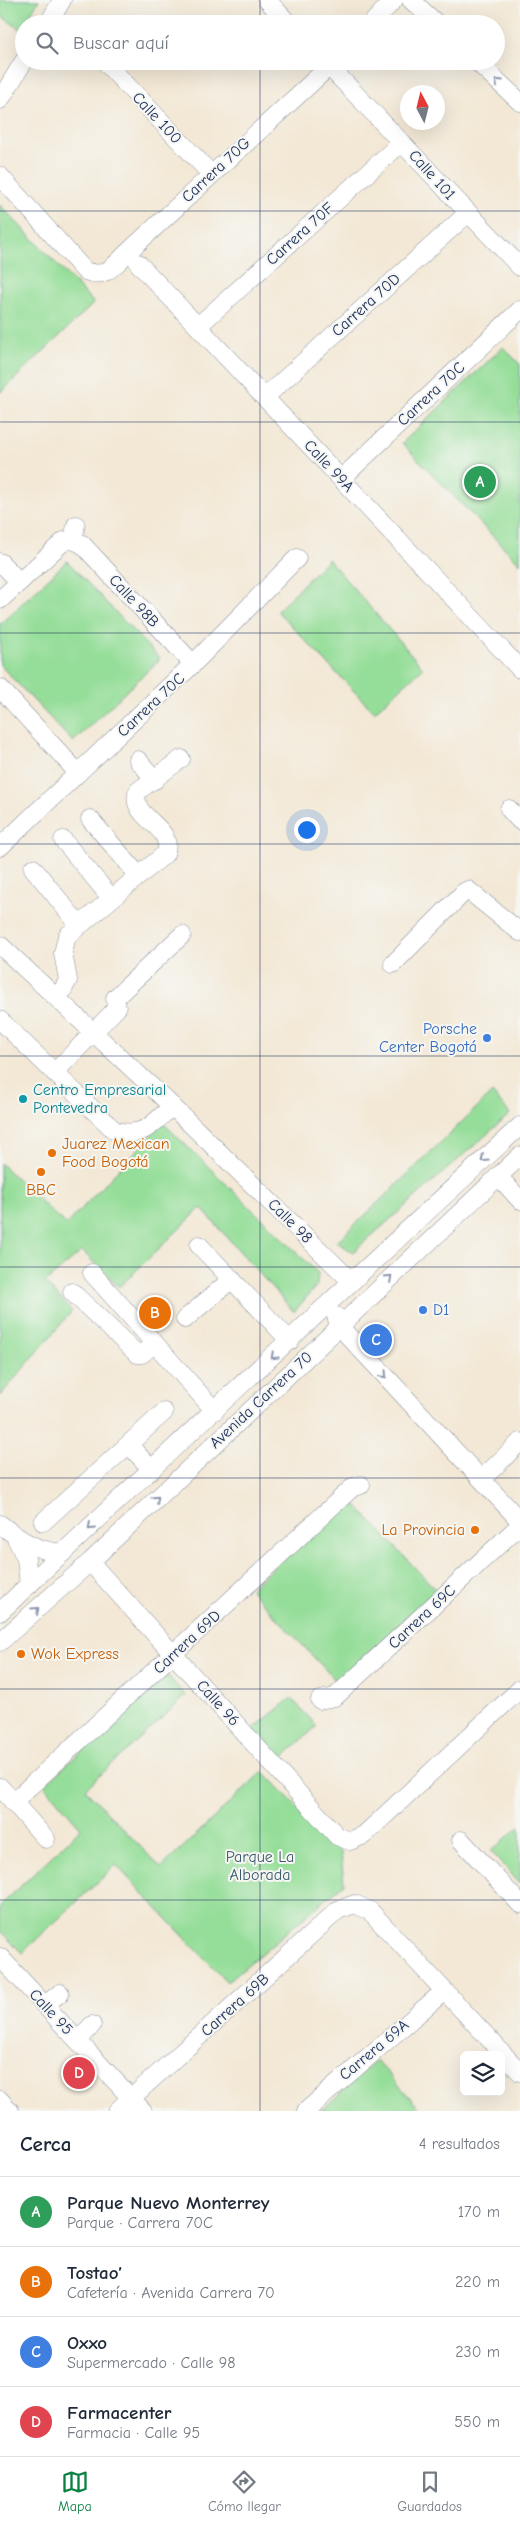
<!DOCTYPE html>
<html lang="es">
<head>
<meta charset="utf-8">
<style>
	:root { --surface:#fff; --page:#f6f6f7; --text:#1f2937; --muted:#747a83; --line:#e0e1e3; --accent:#0b8043 }
	body { margin:0; font-family:"Comic Neue",sans-serif; background:var(--page); color:var(--text) }
	.controls { position:absolute; right:15px; bottom:15px; display:grid; overflow:hidden; border-radius:8px; box-shadow:0 5px 20px #0002 }
	.controls button { width:45px; height:45px; display:grid; place-items:center; padding:0; border:0; border-bottom:1px solid var(--line); background:var(--surface); color:var(--text); font:25px sans-serif }
	.compass { position:absolute; left:400px; top:85px; width:45px; height:45px; border-radius:50%; background:var(--surface); box-shadow:0 5px 20px #0002; rotate:353deg }
	.you { position:absolute; left:306px; top:829px; width:18px; height:18px; margin:-12px; border:4px solid #fff; border-radius:50%; background:#1a73e8; box-shadow:0 0 0 8px #1a73e833 }
	.badge { display:grid; place-items:center; width:32px; height:32px; border-radius:50%; background:var(--accent); color:#fff; font-size:16px; font-weight:700 }
	.pin { position:absolute; translate:-50% -50%; border:2px solid #fff; box-shadow:0 1px 5px #0006 }
	.list { margin:0; padding:0; list-style:none }
	h2 { display:flex; justify-content:space-between; align-items:center; height:65px; margin:0; padding:0 20px; font-size:21px }
	h2 small { font-size:16px; font-weight:400; color:var(--muted) }
	.list li { display:grid; grid-template-columns:32px 1fr auto; gap:15px; align-items:center; box-sizing:border-box; height:70px; padding:0 20px; border-top:1px solid var(--line) }
	.list b { display:block; font-size:19px; white-space:nowrap }
	.list p { margin:0; font-size:16px; white-space:nowrap; color:var(--muted) }
	.list em { font-size:16px; font-style:normal; color:var(--muted) }
	.icon { flex:none; width:28px; height:28px; fill:none; stroke:currentColor; stroke-width:2; stroke-linecap:round; stroke-linejoin:round }
	.map { position:relative; flex:none; width:520px; height:2111px; overflow:hidden }
	.search { position:absolute; background:var(--surface); box-shadow:0 5px 20px #0002; left:15px; right:15px; top:15px; height:55px; display:flex; align-items:center; gap:12px; box-sizing:border-box; padding:0 18px; border-radius:28px; color:var(--muted); font-size:19px }
	.sheet { height:345px; background:var(--surface) }
	nav { display:flex; justify-content:space-around; align-items:center; box-sizing:border-box; height:70px; border-top:1px solid var(--line); background:var(--surface); font-size:14px; color:var(--muted) }
	nav a { display:grid; justify-items:center; gap:2px }
	nav .on { color:var(--accent) }
	.map>svg:first-child { display:block }
	.green { fill:#95de99; stroke:#58867c }
	.lines { fill:none; stroke-linecap:round; stroke-linejoin:round }
	.minor-casing { stroke:#878c9a; stroke-width:19 }
	.minor { stroke:#fff; stroke-width:18 }
	.oneway { stroke:#8d97ae }
	.grid { fill:none; stroke:#1b2f5e; stroke-width:1; stroke-opacity:0.55 }
	.shop-dot { fill:#3f7fe0; stroke:#f6f6f2; stroke-width:2 }
	.culture-dot { fill:#0f9aa8; stroke:#f6f6f2; stroke-width:2 }
	.food-dot { fill:#e8710a; stroke:#f6f6f2; stroke-width:2 }
	.labels { text-anchor:middle; dominant-baseline:central; stroke-width:4; stroke-linejoin:round; paint-order:stroke }
	.street-label { font-size:16px; fill:#1b2f5e; stroke:#f6f6f2 }
	.shop-label { font-size:16px; fill:#366cbe; stroke:#f6f6f2; text-anchor:end }
	.culture-label { font-size:16px; fill:#0d838f; stroke:#f6f6f2; text-anchor:start }
	.food-label { font-size:16px; fill:#c56008; stroke:#f6f6f2; text-anchor:start }
	.park-label { font-size:16px; fill:#3a5b6d; stroke:#f6f6f2 }
</style>
</head>
<body>
<div class="map">
<svg width="520" height="2111" viewBox="0 0 520 2111">
	<rect width="100%" height="100%" fill="#f6f6f2"/>
	<filter id="ink" filterUnits="userSpaceOnUse"><feTurbulence type="fractalNoise" baseFrequency=".02" numOctaves="2"/><feDisplacementMap in="SourceGraphic" scale="10" xChannelSelector="R" yChannelSelector="G"/><feConvolveMatrix kernelMatrix="1 2 1 2 8 2 1 2 1" color-interpolation-filters="sRGB"/></filter>
	<filter id="wash" filterUnits="userSpaceOnUse"><feTurbulence type="fractalNoise" baseFrequency=".0096" numOctaves="4" result="noise"/><feDisplacementMap in="SourceGraphic" scale="20" xChannelSelector="R" yChannelSelector="G"/><feGaussianBlur stdDeviation="1.12" result="paint"/><feColorMatrix in="noise" values="0 0 0 0 0 0 0 0 0 0 0 0 0 0 0 0 0 1.4 0 .05"/><feComposite in="paint" operator="in"/></filter>
	<g filter="url(#wash)">
		<rect width="100%" height="100%" fill="#f3e8d5"/>
		<!-- green -->
		<g class="green">
			<path d="M0,0h39l-18,30 -21,-15z"/>
			<path d="M0,205l94,98 -94,90z"/>
			<path d="M503,347l17,17v200l-118,-121z"/>
			<path d="M328,559l95,109 -49,44 -97,-101z"/>
			<path d="M67,561l93,98 -87,83 -73,-77v-41z"/>
			<path d="M492,1093l18,21 -157,138 -16,-10z"/>
			<path d="M163,1123l155,150 -1,12 -23,27 -93,-104 -82,79 -37,-36 -37,32 27,28 -72,85v-233l66,62z"/>
			<path d="M348,1497l88,93 -99,92 -87,-93z"/>
			<path d="M167,1675l19,21 -101,93 76,79 102,-97 78,82 3,31 -117,98 -111,-117 -94,88 -22,-22v-25l81,-78 -37,-43z"/>
			<path d="M291,1698l26,28 -37,34 -27,-31z"/>
			<path d="M520,1826v58l-29,-33z"/>
			<path d="M376,2060l46,51h-101z"/>
		</g>
	</g>
	<g filter="url(#ink)">
		<g class="lines">
			<!-- minor casing -->
			<g class="minor-casing">
				<g id="minor">
					<path d="M267,0l22,24"/>
					<path d="M411,0l26,24"/>
					<path d="M48,24l14,-24"/>
					<path d="M371,24l23,-24"/>
					<path d="M104,61l107,113"/>
					<path d="M324,61l196,206"/>
					<path d="M476,61l44,41"/>
					<path d="M0,100l24,-39"/>
					<path d="M0,176l85,95c22,8 28,-5 43,-19l207,-191"/>
					<path d="M138,263l382,406"/>
					<path d="M198,326l204,-184"/>
					<path d="M265,397l202,-183"/>
					<path d="M341,479l179,-169"/>
					<path d="M73,540l3,-15"/>
					<path d="M0,562l20,20"/>
					<path d="M0,600l64,-59 9,-1 9,4 111,120"/>
					<path d="M0,688l78,85"/>
					<path d="M138,760l17,20"/>
					<path d="M509,809l11,12"/>
					<path d="M90,819l49,57"/>
					<path d="M63,840l48,58"/>
					<path d="M0,847l193,-183 104,-106"/>
					<path d="M33,868l46,57"/>
					<path d="M0,945l172,161 179,175"/>
					<path d="M393,964l71,-72 4,-2 52,42"/>
					<path d="M58,999l10,-19 -5,-27 4,-17 98,-82c12,-28 -38,-36 -27,-63l43,-32"/>
					<path d="M0,1020l114,110c29,9 39,-6 58,-24"/>
					<path d="M55,1072l62,-64 -2,-10 67,-63"/>
					<path d="M498,1176l22,24"/>
					<path d="M199,1245l91,96"/>
					<path d="M92,1273l123,138"/>
					<path d="M72,1292l65,62h5l12,-10"/>
					<path d="M336,1316l3,10 181,195"/>
					<path d="M185,1319l47,-40"/>
					<path d="M129,1445l23,25"/>
					<path d="M482,1479l38,-37"/>
					<path d="M43,1522l121,-110"/>
					<path d="M0,1524c20,16 36,27 63,29"/>
					<path d="M15,1536l11,23 3,26"/>
					<path d="M90,1562l247,274 13,5 14,-6 156,-146"/>
					<path d="M0,1612c172,-163 345,-325 520,-486"/>
					<path d="M0,1642l90,-80 430,-406"/>
					<path d="M320,1700l15,-3 185,-172"/>
					<path d="M0,1787l46,52"/>
					<path d="M13,1802l340,-315 8,-2"/>
					<path d="M461,1840l59,64"/>
					<path d="M0,1957l143,154"/>
					<path d="M45,2005l15,-12"/>
					<path d="M78,2041l14,-16"/>
					<path d="M0,2100l10,11"/>
					<path d="M117,2111l221,-201 17,-6 15,7 150,161"/>
					<path d="M306,2111l137,-119"/>
				</g>
			</g>
			<!-- minor -->
			<use href="#minor" class="minor"/>
		</g>
		<!-- one-way arrows -->
		<defs><path id="oneway-chevron" d="M-2-3.5L2.5 0L-2 3.5" fill="none" stroke-width="1.6" stroke-linecap="round" stroke-linejoin="round" transform="scale(1.25)"/></defs>
		<g class="oneway">
			<use href="#oneway-chevron" transform="translate(498 82) rotate(-137)"/>
			<use href="#oneway-chevron" transform="translate(484 1159) rotate(137)"/>
			<use href="#oneway-chevron" transform="translate(389 1278) rotate(-43)"/>
			<use href="#oneway-chevron" transform="translate(274 1356) rotate(137)"/>
			<use href="#oneway-chevron" transform="translate(384 1375) rotate(47)"/>
			<use href="#oneway-chevron" transform="translate(156 1499) rotate(-43)"/>
			<use href="#oneway-chevron" transform="translate(91 1527) rotate(137)"/>
			<use href="#oneway-chevron" transform="translate(36 1610) rotate(-42)"/>
		</g>
	</g>
	<!-- grid -->
	<path class="grid" d="M260,0v24M260,61v2050M0,211h520M0,422h520M0,633h520M0,844h520M0,1056h520M0,1267h520M0,1478h520M0,1689h520M0,1900h520"/>
	<!-- markers -->
	<g class="shop-dot">
		<circle cx="487" cy="1038" r="5"/>
		<circle cx="423" cy="1310" r="5"/>
	</g>
	<circle class="culture-dot" cx="23" cy="1099" r="5"/>
	<g class="food-dot">
		<circle cx="52" cy="1153" r="5"/>
		<circle cx="41" cy="1172" r="5"/>
		<circle cx="475" cy="1530" r="5"/>
		<circle cx="21" cy="1654" r="5"/>
	</g>
	<g class="labels">
		<!-- street labels -->
		<g class="street-label">
			<text transform="translate(157 118) rotate(47)">Calle 100</text>
			<text transform="translate(216 170) rotate(-43)">Carrera 70G</text>
			<text transform="translate(432 175) rotate(48)">Calle 101</text>
			<text transform="translate(300 234) rotate(-42)">Carrera 70F</text>
			<text transform="translate(366 305) rotate(-42)">Carrera 70D</text>
			<text transform="translate(431 394) rotate(-43)">Carrera 70C</text>
			<text transform="translate(329 466) rotate(47)">Calle 99A</text>
			<text transform="translate(134 601) rotate(47)">Calle 98B</text>
			<text transform="translate(151 705) rotate(-43)">Carrera 70C</text>
			<text transform="translate(290 1221) rotate(45)">Calle 98</text>
			<text transform="translate(261 1400) rotate(-43)">Avenida Carrera 70</text>
			<text transform="translate(422 1617) rotate(-43)">Carrera 69C</text>
			<text transform="translate(187 1642) rotate(-43)">Carrera 69D</text>
			<text transform="translate(218 1703) rotate(48)">Calle 96</text>
			<text transform="translate(235 2005) rotate(-42)">Carrera 69B</text>
			<text transform="translate(51 2012) rotate(47)">Calle 95</text>
			<text transform="translate(374 2050) rotate(-40)">Carrera 69A</text>
		</g>
		<!-- shop labels -->
		<g class="shop-label">
			<text x="477" y="1029">Porsche<tspan x="477" dy="18">Center Bogotá</tspan></text>
			<text x="433" y="1310" text-anchor="start">D1</text>
		</g>
		<!-- culture labels -->
		<g class="culture-label">
			<text x="33" y="1090">Centro Empresarial<tspan x="33" dy="18">Pontevedra</tspan></text>
		</g>
		<!-- food labels -->
		<g class="food-label">
			<text x="62" y="1144">Juarez Mexican<tspan x="62" dy="18">Food Bogotá</tspan></text>
			<text x="41" y="1190" text-anchor="middle">BBC</text>
			<text x="465" y="1530" text-anchor="end">La Provincia</text>
			<text x="31" y="1654">Wok Express</text>
		</g>
		<!-- park labels -->
		<g class="park-label">
			<text x="260" y="1857">Parque La<tspan x="260" dy="18">Alborada</tspan></text>
		</g>
	</g>
</svg>
<div class="controls">
<button><svg class="icon" aria-label="layers" viewBox="0 0 24 24"><path d="M12 4l9 5-9 5-9-5zM3 14l9 5 9-5"/></svg></button>
</div>
<svg class="compass" viewBox="-18 -18 36 36"><path d="M0-13l5 13h-10z" fill="#e53935"/><path d="M0 13l5-13h-10z" fill="#747a83"/></svg>
<div class="you"></div>
<div class="pin badge" style="left:480px;top:482px;background:#2e9e5b">A</div>
<div class="pin badge" style="left:155px;top:1313px;background:#e8710a">B</div>
<div class="pin badge" style="left:376px;top:1340px;background:#3f7fe0">C</div>
<div class="pin badge" style="left:79px;top:2073px;background:#e0444e">D</div>
<div class="search"><svg class="icon" aria-label="search" viewBox="0 0 24 24"><circle cx="10" cy="10" r="6"/><path d="M15 15l6 6"/></svg>Buscar aquí</div>
</div>
<section class="sheet">
<h2>Cerca<small>4 resultados</small></h2>
<ul class="list">
<li><span class="badge" style="background:#2e9e5b">A</span><div><b>Parque Nuevo Monterrey</b><p>Parque · Carrera 70C</p></div><em>170 m</em></li>
<li><span class="badge" style="background:#e8710a">B</span><div><b>Tostao’</b><p>Cafetería · Avenida Carrera 70</p></div><em>220 m</em></li>
<li><span class="badge" style="background:#3f7fe0">C</span><div><b>Oxxo</b><p>Supermercado · Calle 98</p></div><em>230 m</em></li>
<li><span class="badge" style="background:#e0444e">D</span><div><b>Farmacenter</b><p>Farmacia · Calle 95</p></div><em>550 m</em></li>
</ul>
</section>
<nav>
<a class="on"><svg class="icon" aria-label="map" viewBox="0 0 24 24"><path d="M3 6l6-2 6 2 6-2v14l-6 2-6-2-6 2zM9 4v14M15 6v14"/></svg>Mapa</a>
<a><svg class="icon" aria-label="directions" viewBox="0 0 24 24"><path d="M12 3l9 9-9 9-9-9zM9 14v-3h6M13 9l2 2-2 2"/></svg>Cómo llegar</a>
<a><svg class="icon" aria-label="saved" viewBox="0 0 24 24"><path d="M7 4h10v16l-5-4-5 4z"/></svg>Guardados</a>
</nav>
</body>
</html>
